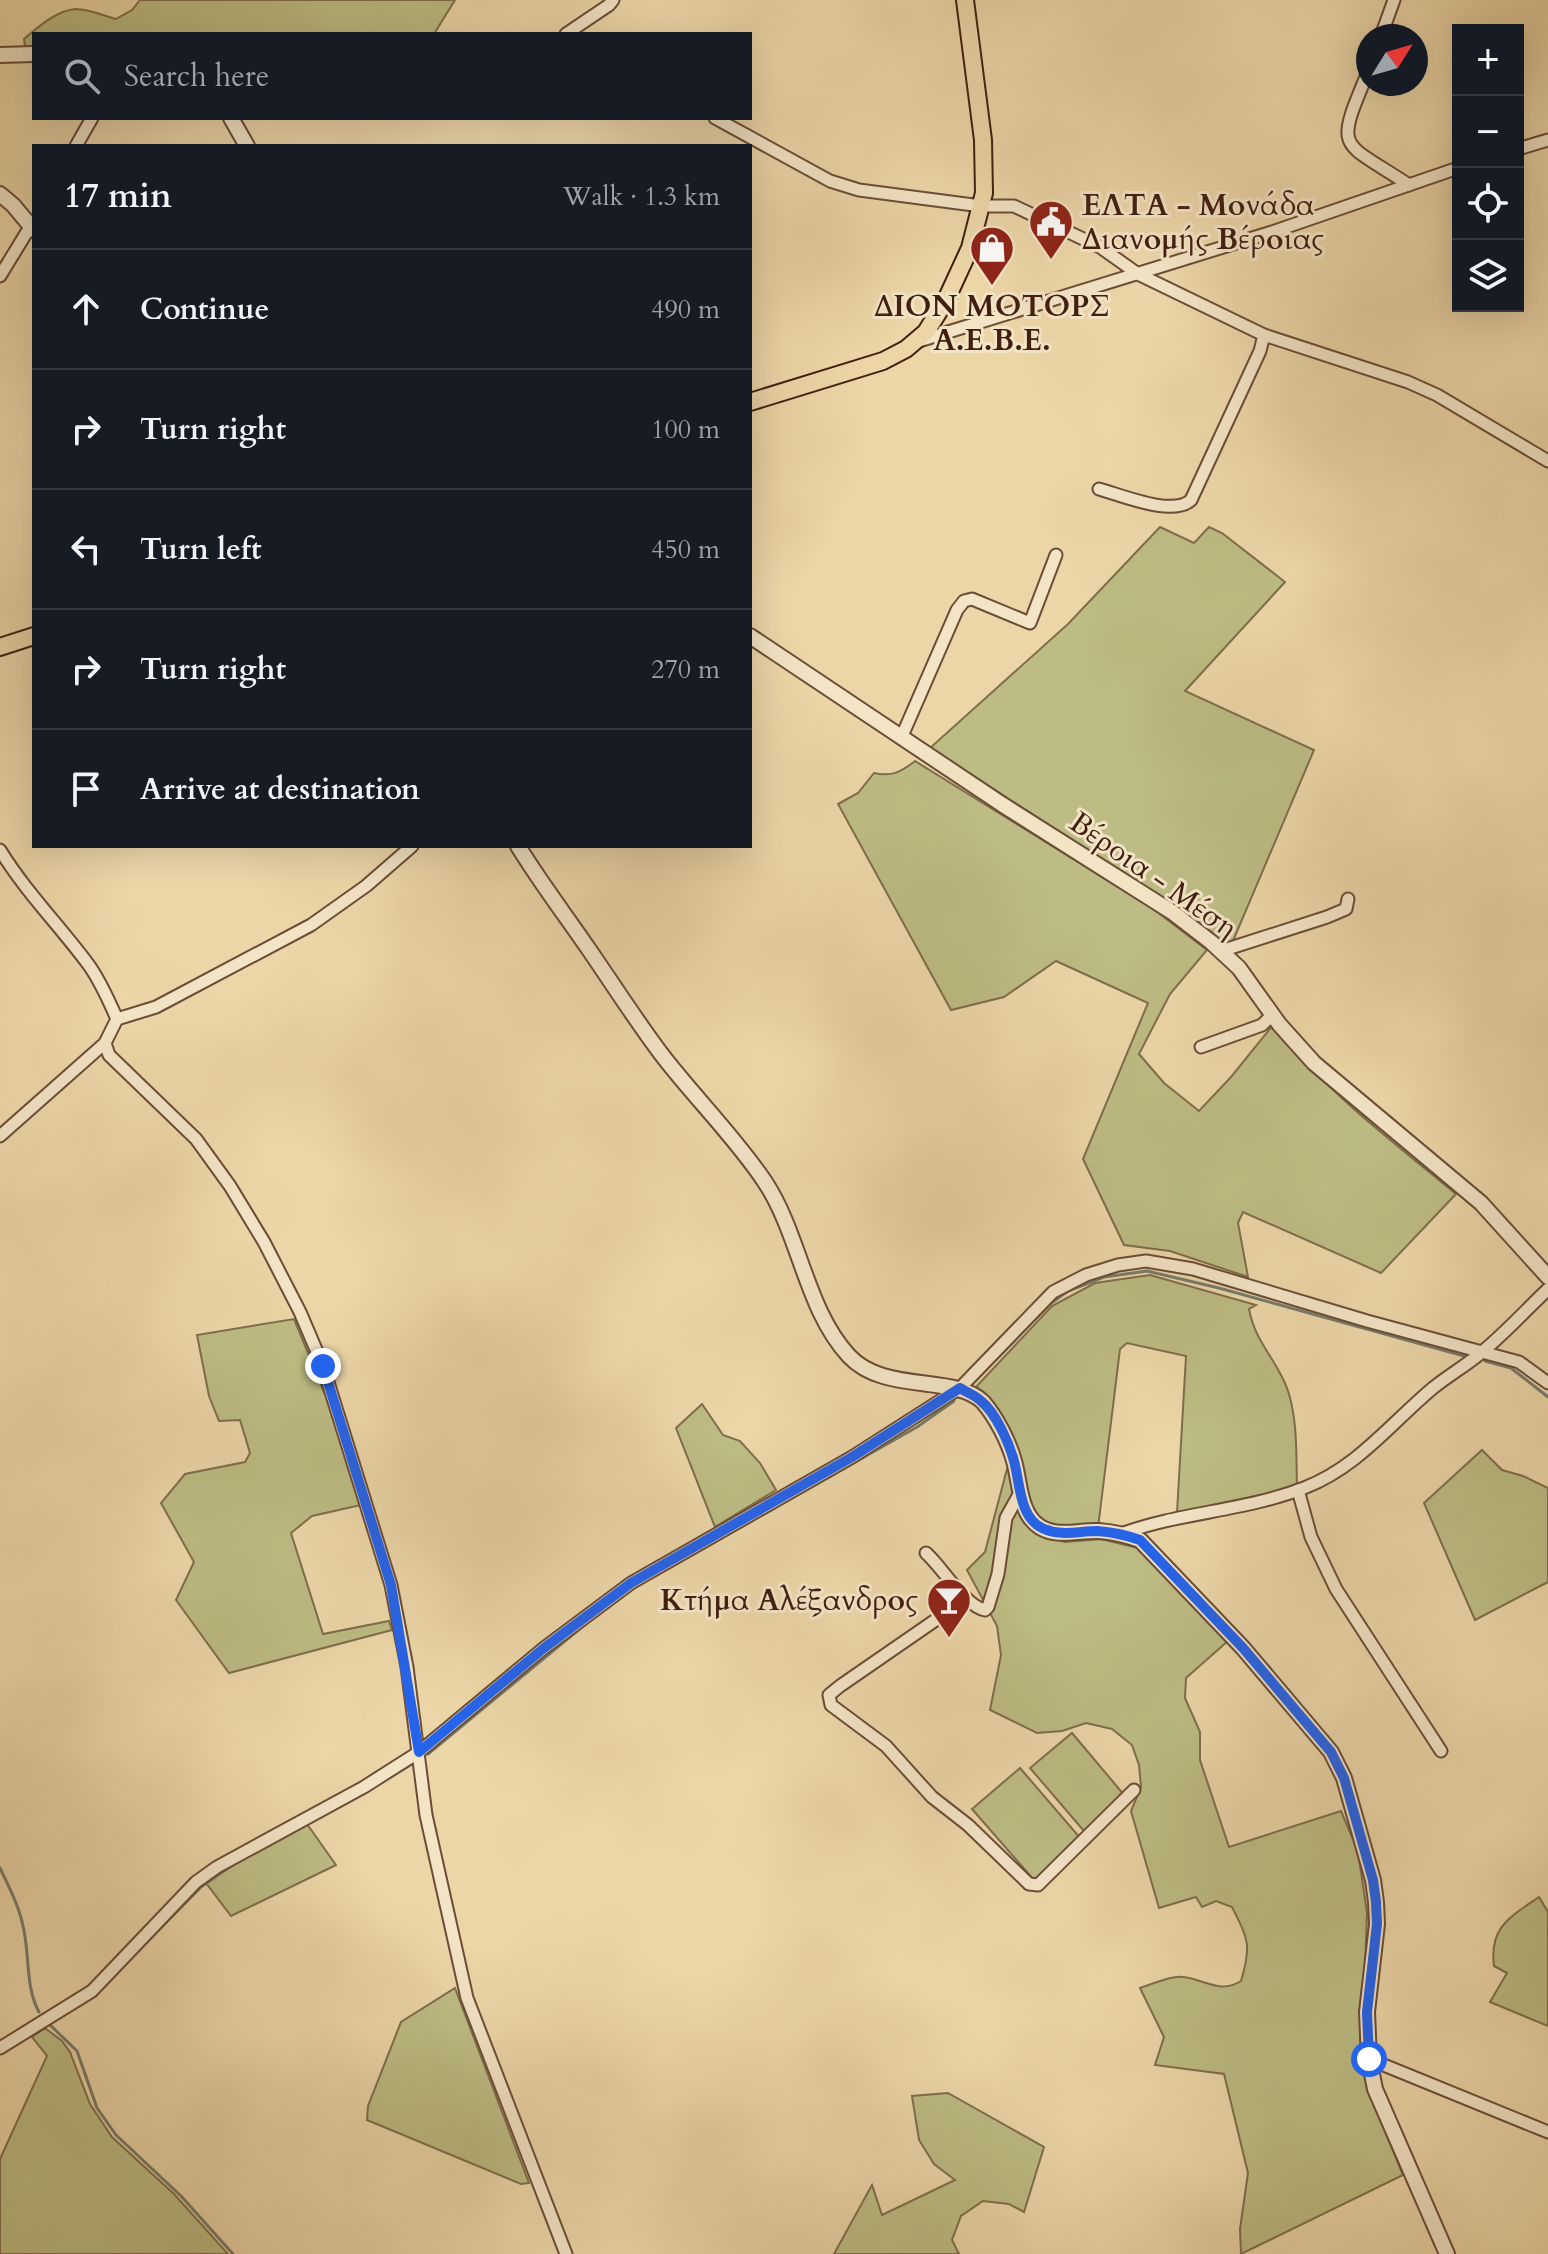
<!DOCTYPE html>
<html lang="en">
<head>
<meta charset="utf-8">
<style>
	:root { --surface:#171b24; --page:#242831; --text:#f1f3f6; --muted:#9ea1a6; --line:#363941 }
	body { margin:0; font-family:Cardo,serif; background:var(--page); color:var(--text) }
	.controls { position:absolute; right:24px; top:24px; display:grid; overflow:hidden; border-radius:0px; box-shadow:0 8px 32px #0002 }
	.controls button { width:72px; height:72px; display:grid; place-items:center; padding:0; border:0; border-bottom:2px solid var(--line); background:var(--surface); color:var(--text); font:40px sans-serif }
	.compass { position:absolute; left:1356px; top:24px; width:72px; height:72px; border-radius:50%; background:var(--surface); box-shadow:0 8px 32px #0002; rotate:53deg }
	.stop { position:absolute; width:24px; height:24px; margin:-18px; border:6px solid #2563eb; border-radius:50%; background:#fff }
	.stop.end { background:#2563eb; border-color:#fff; box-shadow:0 2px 8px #0008 }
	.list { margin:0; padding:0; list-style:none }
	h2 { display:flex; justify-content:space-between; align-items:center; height:104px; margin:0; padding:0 32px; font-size:34px }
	h2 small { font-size:26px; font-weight:400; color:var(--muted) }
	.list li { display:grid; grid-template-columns:52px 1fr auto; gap:24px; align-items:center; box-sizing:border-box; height:120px; padding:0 32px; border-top:2px solid var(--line) }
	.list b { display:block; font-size:30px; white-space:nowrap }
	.list em { font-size:26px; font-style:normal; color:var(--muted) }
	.icon { flex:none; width:44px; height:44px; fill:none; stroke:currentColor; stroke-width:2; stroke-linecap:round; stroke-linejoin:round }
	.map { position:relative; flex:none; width:1548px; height:2254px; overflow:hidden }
	.search { position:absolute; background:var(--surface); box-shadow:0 8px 32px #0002; left:32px; top:32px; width:720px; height:88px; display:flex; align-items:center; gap:20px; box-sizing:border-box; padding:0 28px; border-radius:0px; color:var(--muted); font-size:30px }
	.panel { position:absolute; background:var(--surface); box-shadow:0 8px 32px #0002; left:32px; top:144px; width:720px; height:704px; border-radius:0px }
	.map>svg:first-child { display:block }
	.green { fill:#bdbc84; stroke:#7e6e4a; stroke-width:2 }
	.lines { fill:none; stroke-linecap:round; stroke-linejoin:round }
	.stream { stroke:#757b6c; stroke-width:3 }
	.minor-casing { stroke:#6b4d37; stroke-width:15 }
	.tertiary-casing { stroke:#6b4d37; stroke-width:18 }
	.primary-casing { stroke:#401f11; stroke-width:20 }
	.minor { stroke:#f3e4c6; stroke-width:11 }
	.tertiary { stroke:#f3e4c6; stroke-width:14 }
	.primary { stroke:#ecd6a8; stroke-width:16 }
	.route { stroke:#2563eb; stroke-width:10 }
	.labels { text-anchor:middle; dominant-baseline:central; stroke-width:6; stroke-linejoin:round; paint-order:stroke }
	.poi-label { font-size:30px; font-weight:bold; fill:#401f11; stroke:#f3e4c6; text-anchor:start }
	.street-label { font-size:30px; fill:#401f11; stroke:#f3e4c6 }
</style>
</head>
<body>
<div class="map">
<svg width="1548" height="2254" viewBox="0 0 1548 2254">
	<rect width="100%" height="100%" fill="#ecd6a8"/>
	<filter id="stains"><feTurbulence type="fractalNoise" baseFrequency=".0025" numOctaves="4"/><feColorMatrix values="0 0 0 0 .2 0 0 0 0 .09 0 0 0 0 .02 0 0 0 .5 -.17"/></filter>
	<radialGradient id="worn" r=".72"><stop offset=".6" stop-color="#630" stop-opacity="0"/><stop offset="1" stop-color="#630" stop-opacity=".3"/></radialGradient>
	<!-- green -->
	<g class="green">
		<path d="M140,0h315l-21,34h-400v14l-9,-2 -1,-7c14,-12 33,-29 52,-30 13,0 28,7 40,10l16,-9z"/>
		<path d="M1160,527l34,16 15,-16 13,6 63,49 -100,109 129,59 -81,191 -9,2 -58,-42 -236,-153 138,-124z"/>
		<path d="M915,761l237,147 55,42 -37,44 -31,60 25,29 35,28 32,-34 42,-52c52,66 119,116 183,169l-75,79 -138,-61 -5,11 10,54 -78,-26 -46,-6 -41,-86 65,-156 -92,-42 -52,36 -53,13 -113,-206 20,-11 16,-20c18,4 27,-1 41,-12z"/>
		<path d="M1150,1275l106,30 -7,4c6,33 27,50 38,79 11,31 9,66 10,99l-120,26 9,-157 -59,-13 -7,6 -22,179c-24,2 -45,4 -65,-12l-48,-118 -10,-10 77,-82 43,-23z"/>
		<path d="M294,1319l35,85 32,101 -49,11 -21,17 32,101 66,-13 3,9 -163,43 -53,-73 18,-38 -33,-59 24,-29 60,-12 5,-9 -10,-33 -21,1 -10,-25 -12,-61z"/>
		<path d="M702,1404l21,31 17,6 20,22 16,27 -61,37 -39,-99z"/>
		<path d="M1482,1450l20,20 21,6 25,12v94l-73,38 -51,-117z"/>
		<path d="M1007,1469l5,4 31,63 22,6 36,-3 41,10 86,92 -42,37 -1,20 15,34v28l29,87 112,-36 17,40 9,62 -5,137 10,49 31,76 -162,79 -1,-25 8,-56 -24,-99 -69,-9 9,-28 -24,-49c13,-4 32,-13 44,-11 22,3 36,17 57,4 11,-36 7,-42 -9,-74l-16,-6 -14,6 -6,-10 -37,11 -28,-97 10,-24 -2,-22 -7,-20 -20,-16 -26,-6 -24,8 -25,2 -47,-23 11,-55 -4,-29 -30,-56 18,-18z"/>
		<path d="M1072,1733l53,63 -41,35 -54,-63z"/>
		<path d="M1020,1768l61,71 -47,41 -62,-71z"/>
		<path d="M307,1824l29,41 -105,51 -25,-33 18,-13z"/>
		<path d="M1539,1897l9,15v114l-58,-24 17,-29 -13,-7c-5,-39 16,-49 45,-69z"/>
		<path d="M455,1988l74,195 -8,1 -154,-64 1,-14 33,-84z"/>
		<path d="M45,2028l17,13 8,11 20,52 22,33 62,57 54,60h-228v-95l47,-103 -15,-19z"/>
		<path d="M948,2093l96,54 -20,65 -15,-8 -26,-3 -22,15 -9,24 7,14h-125l38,-69 10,30 73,-35 -21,-16 -15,-24 -7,-44z"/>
	</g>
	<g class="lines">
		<!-- stream -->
		<g class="stream">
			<path d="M1485,1361l26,7 37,29"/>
			<path d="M971,1385l79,-81 18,-13 36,-14 43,-6 72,17 245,68"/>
			<path d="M674,1565l243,-138 37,-26"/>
			<path d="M629,1591l21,-13"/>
			<path d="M428,1754l160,-132"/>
			<path d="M367,1791l45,-27"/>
			<path d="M0,1868c9,19 19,38 23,58 7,28 2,61 16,86"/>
			<path d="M134,1955l67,-68 33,-23"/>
			<path d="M54,2021l38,-24"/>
			<path d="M47,2022l30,29 20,57 19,27 65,61 52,58"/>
		</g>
		<!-- minor casing -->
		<g class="minor-casing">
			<g id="minor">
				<path d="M566,34l43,-29 4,-5"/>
				<path d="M1381,36l13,-36"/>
				<path d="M1368,72c-34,81 -28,67 41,113"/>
				<path d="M715,118l115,63 29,9 122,16h33l86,41 38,27 126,61 144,47 29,13 111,66"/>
				<path d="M76,146l16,-28"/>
				<path d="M1518,149l30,-9"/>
				<path d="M0,276l33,-54"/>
				<path d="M919,341l353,-109 186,-64"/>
				<path d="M1099,489c22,6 74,28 92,11l69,-149 4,-16"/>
				<path d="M902,736l55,-126 7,-9 8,-2 58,24 26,-68"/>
				<path d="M0,850c25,41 59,75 88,114 12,16 21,37 29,55l-12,24 4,12 87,84 34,47 34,56 36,70 23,54 68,219 16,82 19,148 41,183 99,256"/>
				<path d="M1221,951l106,-34 19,-8 2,-10"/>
				<path d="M117,1019l39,-12 155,-82 55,-39 46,-40"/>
				<path d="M1201,1047l61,-22 11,-11"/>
				<path d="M0,1136l105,-93"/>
				<path d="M1298,1490l13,47 25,52 105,162"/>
				<path d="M1121,1534c59,-22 124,-23 183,-46 54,-21 86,-64 129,-100 16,-13 34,-23 49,-36 23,-19 44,-42 66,-63"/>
				<path d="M926,1553c16,14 39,53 59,57l3,-3 10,-33 8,-56 15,-27"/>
				<path d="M966,1599l-126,87 -11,9 2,10 55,41 46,51 36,28 61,59 9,1 96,-95"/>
				<path d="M0,2048l92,-57 104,-109 21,-15 147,-80 55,-35 125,-104 87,-65 221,-126 108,-69 93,-96 33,-17 32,-10 28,-4 47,8 174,52 152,41 29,21"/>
				<path d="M1369,2059l179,73"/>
			</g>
		</g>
		<!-- tertiary casing -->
		<g class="tertiary-casing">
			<g id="tertiary">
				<path d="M0,55l34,-1"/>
				<path d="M231,118l16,28"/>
				<path d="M0,194l13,11 21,25"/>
				<path d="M750,636l253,169 169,107 39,30 28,26 40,56 35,39 167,140 67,74"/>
				<path d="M518,846c22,36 48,70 72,105 24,35 47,71 72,104 33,43 73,82 103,127 35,53 41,128 84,174 35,38 106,18 134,46 13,15 26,40 31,59 6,20 5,53 26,66 18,11 39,3 59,4 15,1 27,4 41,9l103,108 88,104 13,26 29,102 3,22 1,22 -10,88 2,47 6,30 72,165"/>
			</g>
		</g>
		<!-- primary casing -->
		<g class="primary-casing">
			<g id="primary">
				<path d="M750,402l133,-41 23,-12 20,-17 20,-32 24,-52 14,-55 -1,-53 -18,-140"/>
				<path d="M0,647l34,-11"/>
			</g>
		</g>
		<!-- minor -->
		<use href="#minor" class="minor"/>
		<!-- tertiary -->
		<use href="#tertiary" class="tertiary"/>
		<!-- primary -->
		<use href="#primary" class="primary"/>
	</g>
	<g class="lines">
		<!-- route -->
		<path class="route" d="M323,1366l68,219 28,167 125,-104 87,-65 221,-126 108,-69c6,4 16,8 21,13 15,12 28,42 33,60 6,21 5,56 28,67 19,9 36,3 55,3 15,1 29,4 43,9l103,108 88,104 13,26 29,102 3,22 1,22 -10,88 2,47"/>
	</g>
	<!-- icons -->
	<defs>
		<g id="civic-pin" transform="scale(2.3)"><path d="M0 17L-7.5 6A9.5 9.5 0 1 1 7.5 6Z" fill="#8f2418" stroke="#f3e4c6"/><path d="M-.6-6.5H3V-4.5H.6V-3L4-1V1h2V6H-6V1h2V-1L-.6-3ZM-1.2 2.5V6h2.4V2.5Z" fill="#fff"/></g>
		<g id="shop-pin" transform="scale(2.3)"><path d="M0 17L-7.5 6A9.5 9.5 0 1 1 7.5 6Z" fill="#8f2418" stroke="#f3e4c6"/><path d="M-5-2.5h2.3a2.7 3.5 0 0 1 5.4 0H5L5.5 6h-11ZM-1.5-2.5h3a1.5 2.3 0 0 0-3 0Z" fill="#fff"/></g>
		<g id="bar-pin" transform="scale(2.3)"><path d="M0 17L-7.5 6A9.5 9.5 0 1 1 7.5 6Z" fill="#8f2418" stroke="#f3e4c6"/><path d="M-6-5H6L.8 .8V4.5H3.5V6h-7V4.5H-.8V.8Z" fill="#fff"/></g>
	</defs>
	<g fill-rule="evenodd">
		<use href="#civic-pin" x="1051" y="222"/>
		<use href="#shop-pin" x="992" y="248"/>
		<use href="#bar-pin" x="949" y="1600"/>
	</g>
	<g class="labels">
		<!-- poi labels -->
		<g class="poi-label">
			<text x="1082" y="205">ΕΛΤΑ - Μονάδα<tspan x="1082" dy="34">Διανομής Βέροιας</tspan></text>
			<text x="992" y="306" text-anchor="middle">ΔΙΟΝ ΜΟΤΟΡΣ<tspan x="992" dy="34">Α.Ε.Β.Ε.</tspan></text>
			<text x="918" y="1600" text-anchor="end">Κτήμα Αλέξανδρος</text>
		</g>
		<!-- street labels -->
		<g class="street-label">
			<text transform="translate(1153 875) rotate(35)">Βέροια - Μέση</text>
		</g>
	</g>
	<rect width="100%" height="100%" filter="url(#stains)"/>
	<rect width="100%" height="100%" fill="url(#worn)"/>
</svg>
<div class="controls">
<button>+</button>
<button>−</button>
<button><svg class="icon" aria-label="locate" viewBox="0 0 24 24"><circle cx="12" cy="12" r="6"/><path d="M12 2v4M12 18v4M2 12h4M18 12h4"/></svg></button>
<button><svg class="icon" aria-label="layers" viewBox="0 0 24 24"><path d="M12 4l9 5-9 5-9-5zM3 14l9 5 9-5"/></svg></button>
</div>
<svg class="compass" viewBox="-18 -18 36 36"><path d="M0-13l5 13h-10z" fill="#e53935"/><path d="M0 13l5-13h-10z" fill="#9ea1a6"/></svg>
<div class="stop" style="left:1369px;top:2059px"></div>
<div class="stop end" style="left:323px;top:1366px"></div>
<div class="search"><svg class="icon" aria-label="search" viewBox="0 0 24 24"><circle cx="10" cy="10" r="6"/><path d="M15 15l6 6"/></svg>Search here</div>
<section class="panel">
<h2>17 min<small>Walk · 1.3 km</small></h2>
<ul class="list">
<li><svg class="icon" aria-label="ahead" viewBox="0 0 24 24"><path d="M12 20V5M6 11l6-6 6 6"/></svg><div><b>Continue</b></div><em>490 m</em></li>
<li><svg class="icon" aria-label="right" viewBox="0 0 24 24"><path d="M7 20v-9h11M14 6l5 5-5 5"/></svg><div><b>Turn right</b></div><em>100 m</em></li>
<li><svg class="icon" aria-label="left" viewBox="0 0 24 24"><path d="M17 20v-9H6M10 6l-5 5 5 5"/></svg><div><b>Turn left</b></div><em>450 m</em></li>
<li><svg class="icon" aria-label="right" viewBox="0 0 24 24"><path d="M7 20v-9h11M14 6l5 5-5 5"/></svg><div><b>Turn right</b></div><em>270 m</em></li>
<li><svg class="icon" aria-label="arrive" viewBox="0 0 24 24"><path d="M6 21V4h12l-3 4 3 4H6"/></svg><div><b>Arrive at destination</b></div></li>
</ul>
</section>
</div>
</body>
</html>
